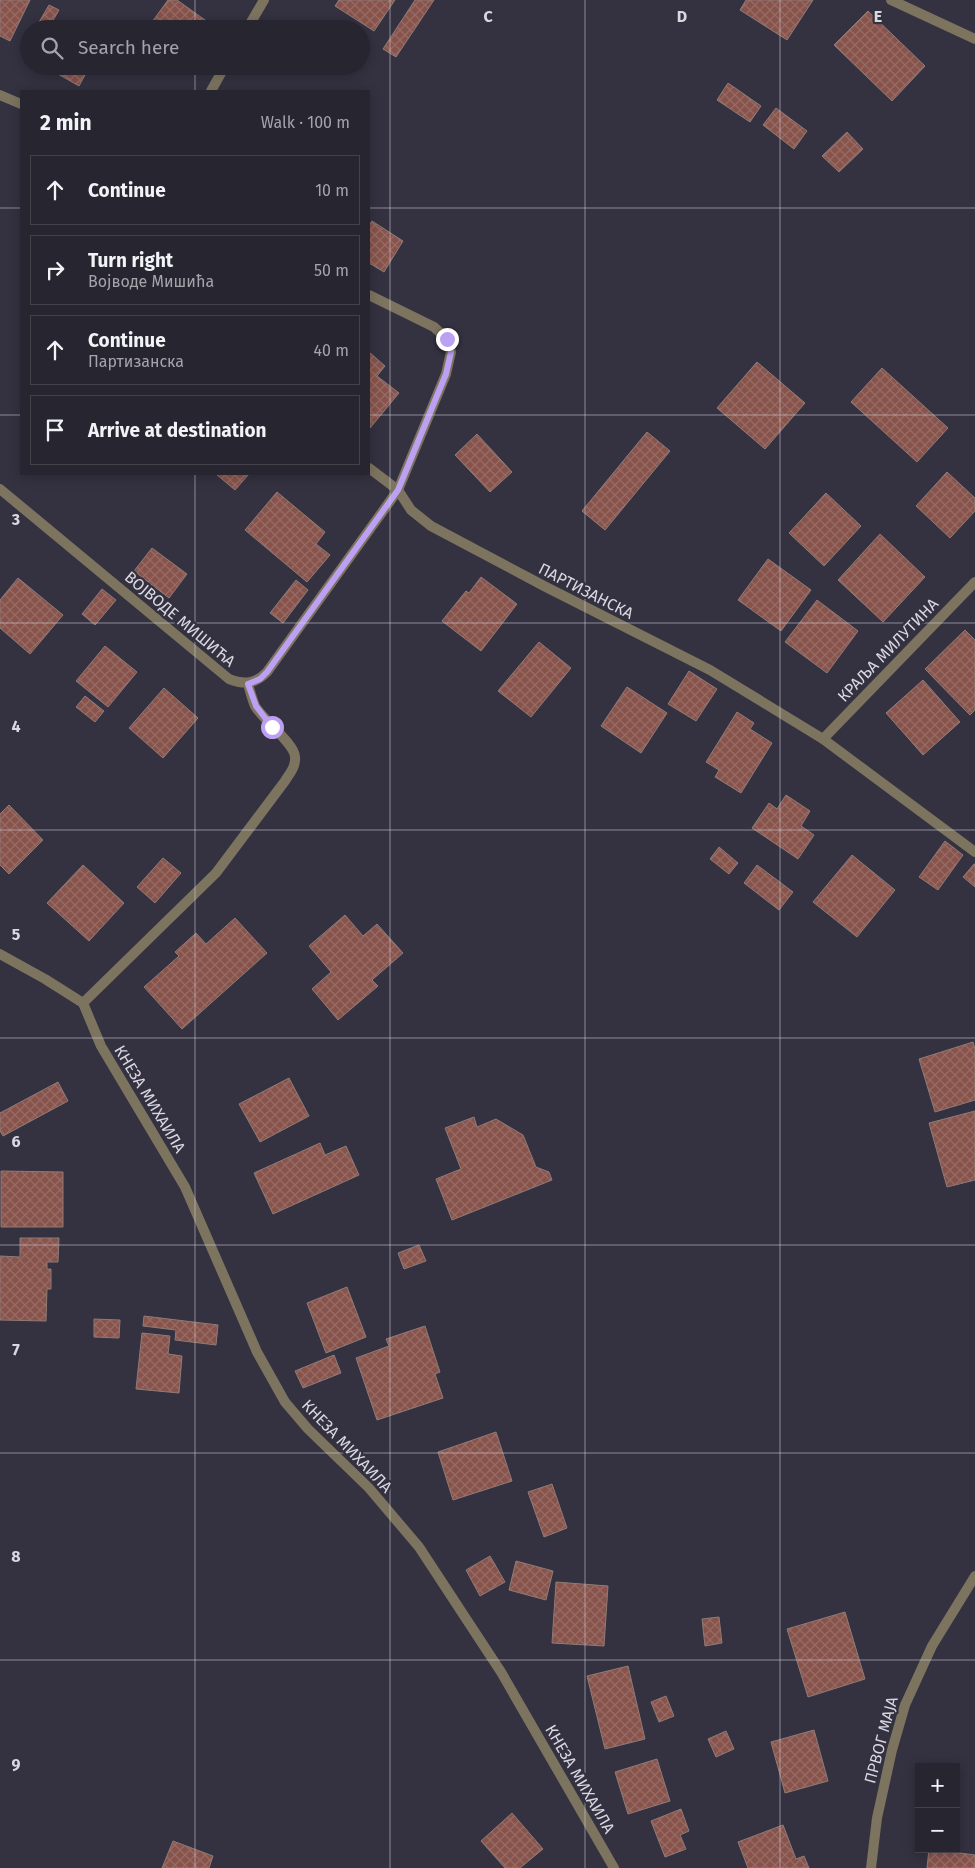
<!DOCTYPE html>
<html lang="en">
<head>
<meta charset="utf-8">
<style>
	:root { --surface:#272530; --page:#2f2d38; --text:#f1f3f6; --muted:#a4a5ab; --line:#43424c }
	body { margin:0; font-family:"Fira Sans",sans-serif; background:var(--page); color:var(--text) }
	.controls { position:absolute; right:15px; bottom:15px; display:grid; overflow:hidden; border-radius:0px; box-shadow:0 2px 12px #0003 }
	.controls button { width:45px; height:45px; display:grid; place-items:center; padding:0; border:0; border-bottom:1px solid var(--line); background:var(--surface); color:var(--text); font:25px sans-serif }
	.stop { position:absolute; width:15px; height:15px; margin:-11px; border:4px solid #bca0f2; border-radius:50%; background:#fff }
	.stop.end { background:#bca0f2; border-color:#fff; box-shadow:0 1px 5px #0008 }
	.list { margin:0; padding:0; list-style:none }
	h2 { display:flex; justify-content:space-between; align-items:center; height:65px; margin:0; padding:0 20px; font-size:21px }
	h2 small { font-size:16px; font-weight:400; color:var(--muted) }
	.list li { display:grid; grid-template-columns:32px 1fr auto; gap:15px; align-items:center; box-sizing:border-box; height:70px; margin:0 10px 10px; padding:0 10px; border:1px solid var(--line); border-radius:0px }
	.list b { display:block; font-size:19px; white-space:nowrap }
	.list p { margin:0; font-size:16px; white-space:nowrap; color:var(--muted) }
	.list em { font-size:16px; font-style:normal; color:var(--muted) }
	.icon { flex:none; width:28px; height:28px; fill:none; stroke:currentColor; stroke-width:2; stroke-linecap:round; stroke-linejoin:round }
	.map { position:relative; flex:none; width:975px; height:1868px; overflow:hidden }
	.search { position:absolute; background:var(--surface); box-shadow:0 2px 12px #0003; left:20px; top:20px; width:350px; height:55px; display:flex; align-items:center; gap:12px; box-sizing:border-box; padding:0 18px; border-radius:28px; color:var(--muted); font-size:19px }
	.panel { position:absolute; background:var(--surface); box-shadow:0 2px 12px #0003; left:20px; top:90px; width:350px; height:385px; border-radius:0px }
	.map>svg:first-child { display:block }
	.building { fill:url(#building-cross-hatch); stroke:#8f7b77 }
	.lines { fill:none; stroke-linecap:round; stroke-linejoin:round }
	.service { stroke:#7c745f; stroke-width:10 }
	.minor { stroke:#7c745f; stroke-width:10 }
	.route { stroke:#bca0f2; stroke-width:6 }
	.grid { fill:none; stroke:#d9d8e1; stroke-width:1; stroke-opacity:0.55 }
	.labels { text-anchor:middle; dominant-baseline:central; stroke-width:4.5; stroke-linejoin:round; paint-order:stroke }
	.street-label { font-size:16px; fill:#d9d8e1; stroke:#343140 }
	.grid-label { font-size:16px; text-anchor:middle; font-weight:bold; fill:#d9d8e1; stroke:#343140; stroke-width:4.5; stroke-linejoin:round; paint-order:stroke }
</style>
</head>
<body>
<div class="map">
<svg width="975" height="1868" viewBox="0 0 975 1868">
	<defs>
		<pattern id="building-cross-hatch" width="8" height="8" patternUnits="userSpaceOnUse" patternTransform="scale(1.25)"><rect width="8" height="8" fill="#87534b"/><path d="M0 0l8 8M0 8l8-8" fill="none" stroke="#976b65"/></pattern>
	</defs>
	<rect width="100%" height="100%" fill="#343140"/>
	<!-- building -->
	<g class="building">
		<path d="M0,0h30l-20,41 -10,-5z"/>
		<path d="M168,0h9l35,25 -2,4h-63z"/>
		<path d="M339,0h56l-21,31 -39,-25z"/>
		<path d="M415,0h19l-38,57 -13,-8z"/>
		<path d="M746,0h67l-26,40 -47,-30z"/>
		<path d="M49,5l10,5 -11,19h-3l-7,-5z"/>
		<path d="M868,11l57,55 -33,35 -58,-56z"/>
		<path d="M44,66h46l-11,20z"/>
		<path d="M728,83l33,23 -11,16 -33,-22z"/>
		<path d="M776,108l31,23 -13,18 -31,-24z"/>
		<path d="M847,132l16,17 -24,23 -17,-16z"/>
		<path d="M372,221l31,20 -19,31 -15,-9v-37z"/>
		<path d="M369,352l16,14 -8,10 22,17 -29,35z"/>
		<path d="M757,362l48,41 -40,46 -48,-41z"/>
		<path d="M882,368l66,60 -31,34 -66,-60z"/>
		<path d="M647,432l23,19 -65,79 -23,-19z"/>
		<path d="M477,434l35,38 -22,20 -35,-37z"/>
		<path d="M947,472l28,26v13l-25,27 -34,-32z"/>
		<path d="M216,474h33l-14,16z"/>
		<path d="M277,492l48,40 -9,12 14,11 -23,27 -62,-52z"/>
		<path d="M826,493l35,33 -37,40 -35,-33z"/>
		<path d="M880,534l45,43 -42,45 -45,-42z"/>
		<path d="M152,548l35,26 -18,24 -35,-27z"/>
		<path d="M768,559l43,31 -30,41 -43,-31z"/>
		<path d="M481,577l36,27 -36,47 -39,-30 24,-30 3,2z"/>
		<path d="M18,578l45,37 -33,39 -30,-26v-28z"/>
		<path d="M296,580l12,10 -25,33 -13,-10z"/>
		<path d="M102,589l14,11 -21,25 -13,-11z"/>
		<path d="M817,600l41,31 -31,42 -42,-31z"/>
		<path d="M965,630l10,10v70l-5,5 -45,-46z"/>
		<path d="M539,642l32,26 -40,49 -33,-26z"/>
		<path d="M105,646l32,26 -29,35 -32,-26z"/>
		<path d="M689,671l28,18 -21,32 -28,-17z"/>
		<path d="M923,680l37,42 -37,33 -37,-42z"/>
		<path d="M627,687l40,26 -26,40 -40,-27z"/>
		<path d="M164,688l34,30 -35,40 -34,-30z"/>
		<path d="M85,696l19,15 -9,11 -19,-15z"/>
		<path d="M737,712l17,11 -4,6 22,14 -31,50 -26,-16 4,-7 -13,-8z"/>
		<path d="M786,795l24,16 -9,15 13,9 -16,24 -46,-31 17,-25 8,6z"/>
		<path d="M9,805l34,35 -34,34 -9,-9v-51z"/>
		<path d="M945,841l18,14 -25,35 -19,-13z"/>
		<path d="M719,847l19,16 -9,11 -19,-15z"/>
		<path d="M852,855l43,35 -38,47 -44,-35z"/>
		<path d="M163,858l18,15 -26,30 -18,-16z"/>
		<path d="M974,864h1v23l-12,-10z"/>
		<path d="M83,865l41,38 -35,38 -42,-38z"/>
		<path d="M757,865l36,27 -14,18 -35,-27z"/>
		<path d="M345,915l18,21 14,-12 26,29 -31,27 6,6 -40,34 -26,-31 19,-17 -22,-26z"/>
		<path d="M235,918l32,35 -85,76 -38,-42 35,-31 -4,-4 21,-19 10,11z"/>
		<path d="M973,1042l2,7v51l-40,12 -16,-53z"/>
		<path d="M289,1078l20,38 -49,26 -21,-38z"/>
		<path d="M58,1082l10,19 -65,35 -3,-5v-18z"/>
		<path d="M975,1111v69l-28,7 -18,-64z"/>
		<path d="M474,1117l3,10 19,-8 27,16 13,32 13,5 3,8 -100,40 -16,-41 25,-10 -16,-41z"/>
		<path d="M320,1143l5,12 21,-9 13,29 -86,39 -19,-41z"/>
		<path d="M1,1171l62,1v55h-62z"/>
		<path d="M20,1238h39l-1,24h-11v7h4v20h-4l-1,32 -46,-1v-64l20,1z"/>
		<path d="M419,1245l7,16 -22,8 -6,-16z"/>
		<path d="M347,1287l19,50 -40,16 -19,-50z"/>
		<path d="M144,1316l74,9 -2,20 -41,-5 1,-10 -33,-4z"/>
		<path d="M94,1319l26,1 -1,18 -25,-1z"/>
		<path d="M425,1326l15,46 -5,2 8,24 -66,22 -21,-62 33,-12 -3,-7z"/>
		<path d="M142,1333l28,3 -2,18 14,2 -3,37 -43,-4z"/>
		<path d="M334,1355l7,18 -38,15 -8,-17z"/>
		<path d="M496,1432l16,49 -59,19 -15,-48z"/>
		<path d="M552,1484l15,44 -23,9 -16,-45z"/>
		<path d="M490,1556l15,26 -25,14 -14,-26z"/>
		<path d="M516,1561l37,10 -7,29 -37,-10z"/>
		<path d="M556,1582l52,4 -4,60 -52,-3z"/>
		<path d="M845,1612l20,67 -57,18 -21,-68z"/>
		<path d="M719,1617l3,26 -17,3 -3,-27z"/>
		<path d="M628,1666l17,73 -40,10 -18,-73z"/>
		<path d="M666,1696l8,20 -15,6 -8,-20z"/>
		<path d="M814,1730l14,51 -43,12 -14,-51z"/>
		<path d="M726,1731l8,18 -18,8 -8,-18z"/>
		<path d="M657,1759l13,42 -42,13 -13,-42z"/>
		<path d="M681,1809l8,22 -9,4 6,14 -21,8 -14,-36z"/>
		<path d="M512,1813l31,36 -23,19h-15l-24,-27z"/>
		<path d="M783,1825l13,34 8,-3 5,12h-61l-10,-26z"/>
		<path d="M173,1841l40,15 -4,12h-47z"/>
		<path d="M929,1849l46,6v13h-48z"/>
	</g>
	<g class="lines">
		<!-- service -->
		<path class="service" d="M83,1003l133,-130 69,-92c5,-8 11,-15 10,-24 0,-13 -32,-37 -40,-51 -3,-7 -5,-15 -7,-22"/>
		<!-- minor -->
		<g class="minor">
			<path d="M891,0l84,39"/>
			<path d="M247,29l17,-29"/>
			<path d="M211,91l14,-25"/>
			<path d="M0,95l21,9"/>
			<path d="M369,468l29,22 13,20 20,16 113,60 166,84 113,69 152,113"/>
			<path d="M0,489l229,190c16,6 26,5 38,-7l131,-182 48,-116 5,-22 -4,-13 -13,-12 -65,-32"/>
			<path d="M823,739l152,-157"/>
			<path d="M0,954l45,25 38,24 18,43 84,141 72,165 28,50 23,27 61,59 50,59 82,125 113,196"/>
			<path d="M871,1868l6,-50 15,-68 13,-45 27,-59 43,-70"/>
		</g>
	</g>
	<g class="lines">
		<!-- route -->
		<path class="route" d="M272,727l-16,-21 -8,-22 12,-5 7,-7 131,-182 48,-116 5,-22 -4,-13"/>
	</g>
	<!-- grid -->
	<path class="grid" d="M195,0v29M390,0v1868M585,0v1868M780,0v1868M195,66v25M0,208h21M369,208h606M0,415h21M369,415h606M195,474v1394M0,623h975M0,830h975M0,1038h975M0,1245h975M0,1453h975M0,1660h975"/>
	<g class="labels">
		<!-- street labels -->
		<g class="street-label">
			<text transform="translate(586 591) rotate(27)">ПАРТИЗАНСКА</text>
			<text transform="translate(180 619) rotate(40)">ВОЈВОДЕ МИШИЋА</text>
			<text transform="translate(888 650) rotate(-46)">КРАЉА МИЛУТИНА</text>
			<text transform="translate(150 1099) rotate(59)">КНЕЗА МИХАИЛА</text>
			<text transform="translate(347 1446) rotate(46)">КНЕЗА МИХАИЛА</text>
			<text transform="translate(881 1740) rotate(-75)">ПРВОГ МАЈА</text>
			<text transform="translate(580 1779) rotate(60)">КНЕЗА МИХАИЛА</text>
		</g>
	</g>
	<g class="grid-label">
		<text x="488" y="22">C</text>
		<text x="682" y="22">D</text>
		<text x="878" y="22">E</text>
		<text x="16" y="525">3</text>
		<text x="16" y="732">4</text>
		<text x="16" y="940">5</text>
		<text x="16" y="1147">6</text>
		<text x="16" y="1355">7</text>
		<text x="16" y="1562">8</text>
		<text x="16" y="1770">9</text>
	</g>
</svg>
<div class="controls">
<button>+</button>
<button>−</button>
</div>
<div class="stop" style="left:272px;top:727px"></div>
<div class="stop end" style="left:447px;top:339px"></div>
<div class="search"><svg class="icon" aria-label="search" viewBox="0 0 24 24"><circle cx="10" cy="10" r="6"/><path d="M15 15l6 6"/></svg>Search here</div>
<section class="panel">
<h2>2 min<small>Walk · 100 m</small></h2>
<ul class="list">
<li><svg class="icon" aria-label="ahead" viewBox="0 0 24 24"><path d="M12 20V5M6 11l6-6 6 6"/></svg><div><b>Continue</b></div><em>10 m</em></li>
<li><svg class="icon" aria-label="right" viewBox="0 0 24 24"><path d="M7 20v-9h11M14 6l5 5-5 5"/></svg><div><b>Turn right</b><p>Војводе Мишића</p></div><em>50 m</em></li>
<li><svg class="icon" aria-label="ahead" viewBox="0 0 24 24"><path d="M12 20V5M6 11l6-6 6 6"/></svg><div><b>Continue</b><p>Партизанска</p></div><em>40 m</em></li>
<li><svg class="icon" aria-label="arrive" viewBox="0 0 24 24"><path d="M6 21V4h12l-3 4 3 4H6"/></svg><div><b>Arrive at destination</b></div></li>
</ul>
</section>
</div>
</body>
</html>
